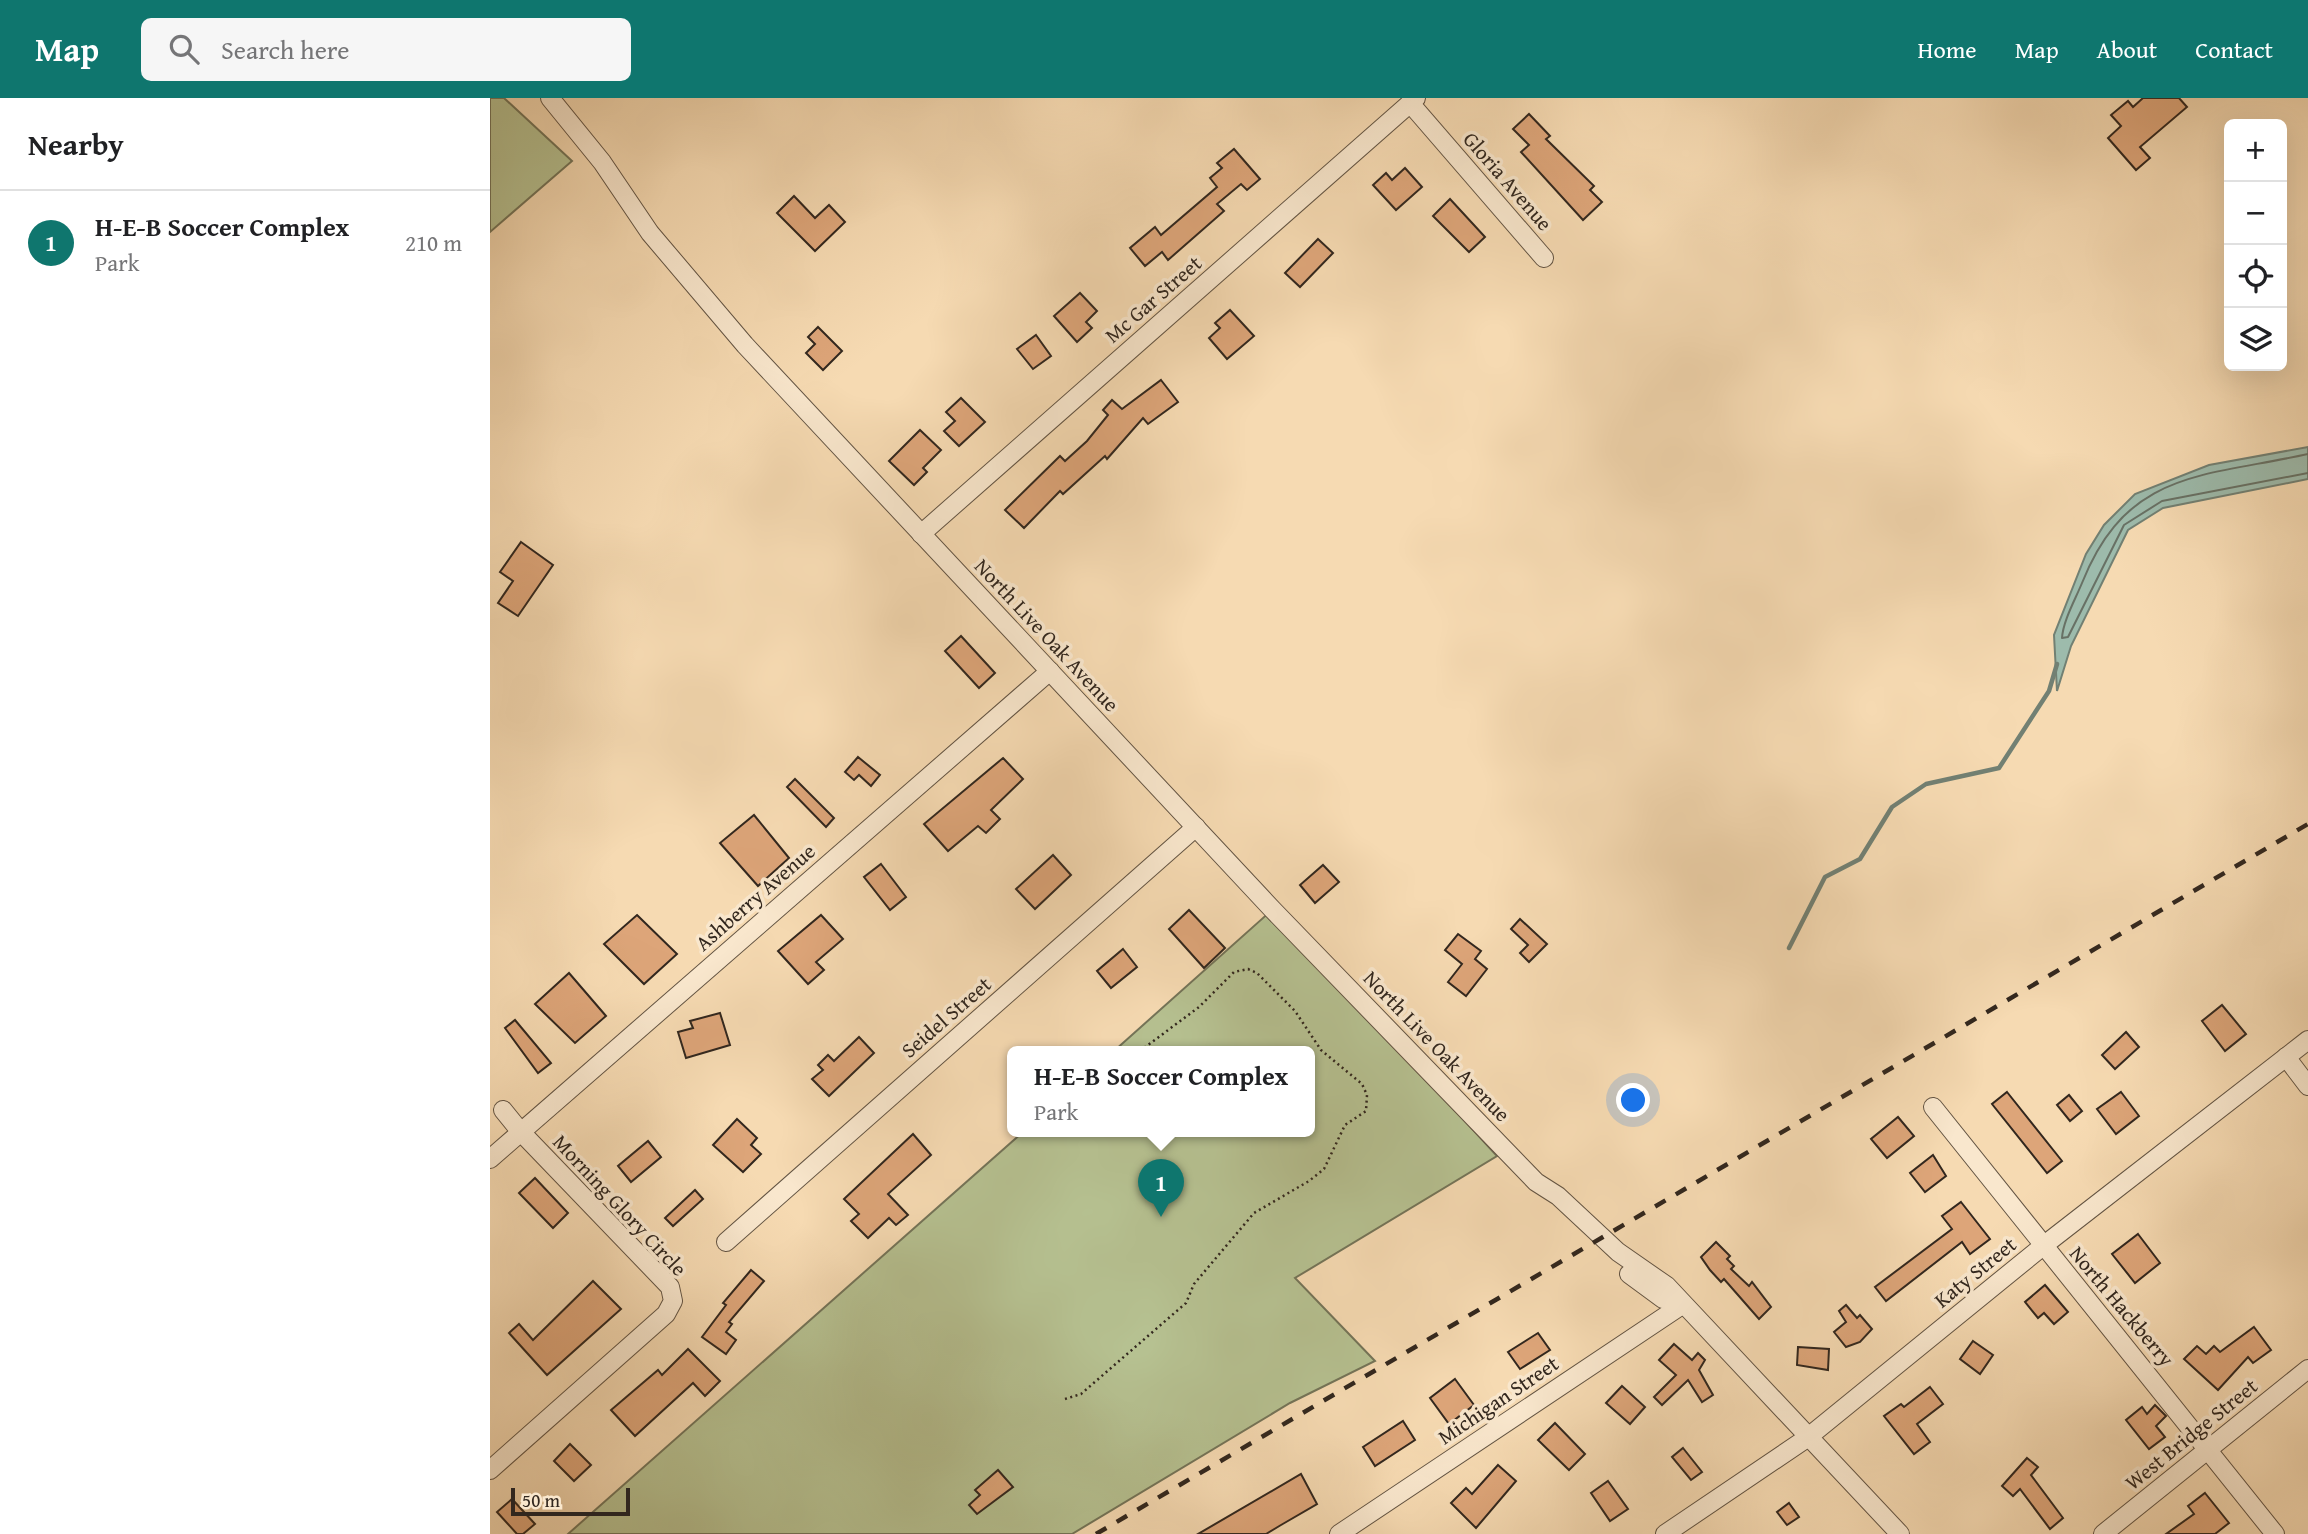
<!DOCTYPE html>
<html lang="en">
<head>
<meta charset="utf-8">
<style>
	:root { --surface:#fff; --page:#f6f6f6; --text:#202124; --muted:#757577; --line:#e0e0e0; --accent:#0f766e }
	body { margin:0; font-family:"Gentium Book Plus",serif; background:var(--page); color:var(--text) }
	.controls { position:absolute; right:21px; top:21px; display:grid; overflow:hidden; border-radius:10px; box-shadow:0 7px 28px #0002 }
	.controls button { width:63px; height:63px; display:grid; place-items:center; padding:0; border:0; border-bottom:2px solid var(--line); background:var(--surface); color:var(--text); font:35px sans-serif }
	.scale { position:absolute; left:21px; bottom:18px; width:119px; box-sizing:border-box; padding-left:7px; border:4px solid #32271e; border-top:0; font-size:19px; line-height:24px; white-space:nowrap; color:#32271e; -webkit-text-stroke:5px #f9e7cd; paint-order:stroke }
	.you { position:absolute; left:1144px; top:1003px; width:24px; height:24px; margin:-18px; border:5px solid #fff; border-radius:50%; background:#1a73e8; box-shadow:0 0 0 10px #1a73e833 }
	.badge { display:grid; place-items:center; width:46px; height:46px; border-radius:50%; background:var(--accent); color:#fff; font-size:23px; font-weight:700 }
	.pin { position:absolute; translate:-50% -58px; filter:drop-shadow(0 2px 4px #0008) }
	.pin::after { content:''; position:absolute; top:37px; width:24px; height:21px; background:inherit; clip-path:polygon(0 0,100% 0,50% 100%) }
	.popup { position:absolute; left:517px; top:948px; width:308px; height:91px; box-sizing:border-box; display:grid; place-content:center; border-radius:10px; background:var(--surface); filter:drop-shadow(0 2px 5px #0005); font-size:23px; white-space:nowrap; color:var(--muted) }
	.popup b { font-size:26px; color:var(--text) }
	.popup::after { content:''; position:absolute; left:50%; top:100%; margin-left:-14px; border:14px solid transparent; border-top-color:var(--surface) }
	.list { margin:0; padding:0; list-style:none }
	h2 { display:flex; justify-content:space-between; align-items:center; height:91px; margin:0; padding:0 28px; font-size:30px }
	h2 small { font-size:23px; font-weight:400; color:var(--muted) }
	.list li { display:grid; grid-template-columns:46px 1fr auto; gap:21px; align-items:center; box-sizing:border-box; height:105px; padding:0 28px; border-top:2px solid var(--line) }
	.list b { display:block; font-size:26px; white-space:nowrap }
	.list p { margin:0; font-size:23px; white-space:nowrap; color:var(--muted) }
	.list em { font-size:23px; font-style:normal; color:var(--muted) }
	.icon { flex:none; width:38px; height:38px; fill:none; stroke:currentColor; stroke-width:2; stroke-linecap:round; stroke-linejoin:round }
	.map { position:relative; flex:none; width:1818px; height:1436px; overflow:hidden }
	header { display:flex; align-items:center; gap:42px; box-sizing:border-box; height:98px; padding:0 35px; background:var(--accent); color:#fff }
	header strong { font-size:33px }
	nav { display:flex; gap:38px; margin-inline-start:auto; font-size:24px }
	.search { width:490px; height:63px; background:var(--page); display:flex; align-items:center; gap:18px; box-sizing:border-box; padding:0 24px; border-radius:10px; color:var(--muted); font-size:26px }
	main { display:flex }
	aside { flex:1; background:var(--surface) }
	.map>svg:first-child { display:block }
	.green { fill:#b6c191; stroke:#747458; stroke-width:2 }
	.water { fill:#9dbbac; stroke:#728073; stroke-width:2 }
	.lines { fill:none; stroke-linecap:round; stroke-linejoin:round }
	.shore { stroke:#687165; stroke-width:2 }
	.stream { stroke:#728073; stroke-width:4.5 }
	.building { fill:#dda579; stroke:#32271e; stroke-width:2 }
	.street-casing { stroke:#635443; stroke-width:20 }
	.path { stroke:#32271e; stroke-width:2.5; stroke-dasharray:2 3.5; stroke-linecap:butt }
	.street { stroke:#f9e7cd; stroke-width:18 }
	.rail { stroke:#32271e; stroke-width:4.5; stroke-dasharray:12 12; stroke-linecap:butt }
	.labels { text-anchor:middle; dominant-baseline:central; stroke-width:7; stroke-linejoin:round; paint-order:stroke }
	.street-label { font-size:21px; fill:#32271e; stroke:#f9e7cd }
</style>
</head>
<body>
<header>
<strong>Map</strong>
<div class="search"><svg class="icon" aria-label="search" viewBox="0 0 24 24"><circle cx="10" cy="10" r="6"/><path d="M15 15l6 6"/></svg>Search here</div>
<nav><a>Home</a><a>Map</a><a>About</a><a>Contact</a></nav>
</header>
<main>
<aside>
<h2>Nearby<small></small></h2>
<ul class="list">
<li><span class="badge">1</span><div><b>H-E-B Soccer Complex</b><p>Park</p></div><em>210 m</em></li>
</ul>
</aside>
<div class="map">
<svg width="1818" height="1436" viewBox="0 0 1818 1436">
	<rect width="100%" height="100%" fill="#f6dab2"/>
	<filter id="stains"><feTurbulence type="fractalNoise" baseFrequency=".00286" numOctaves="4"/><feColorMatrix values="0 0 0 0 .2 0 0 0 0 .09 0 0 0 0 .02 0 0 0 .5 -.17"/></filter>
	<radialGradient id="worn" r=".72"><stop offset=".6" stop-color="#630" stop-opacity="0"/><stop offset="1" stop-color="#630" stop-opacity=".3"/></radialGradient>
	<!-- green -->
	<g class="green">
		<path d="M0,0h14l68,63 -82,71z"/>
		<path d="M782,812l225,246 -202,122 80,83 -85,42 -218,131h-504l456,-403h286v-80h-196z"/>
	</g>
	<!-- water -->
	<path class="water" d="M1818,349v32l-145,29 -35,22 -57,116 -14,45 -3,-56 32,-81 18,-29 31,-31 74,-29z"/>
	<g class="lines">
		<!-- shore -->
		<path class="shore" d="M1818,356c-103,23 -181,15 -226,129 -7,17 -19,38 -20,55l6,-1 56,-112 38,-24 146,-28"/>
		<!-- stream -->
		<path class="stream" d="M1299,850l36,-71 35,-18 32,-52 34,-23 73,-16 50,-77 8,-27"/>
	</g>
	<!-- building -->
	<g class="building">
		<path d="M1653,0h36l8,9 -47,40 10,11 -14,12 -28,-32 13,-12 -10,-11 17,-14 5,6z"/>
		<path d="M1039,16l21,22 -4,3 48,47 -4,4 12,12 -19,18 -62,-68 8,-7 -16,-16z"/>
		<path d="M744,51l26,30 -13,11 -6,-6 -24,20 7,7 -56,49 -6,-8 -17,14 -15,-18 25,-21 6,8 56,-48 -7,-9 12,-10 -5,-5z"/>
		<path d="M915,70l17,19 -26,23 -23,-25 13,-12 6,7z"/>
		<path d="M304,98l21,22 14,-13 16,17 -30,29 -38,-38z"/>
		<path d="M960,101l35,38 -16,15 -36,-36z"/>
		<path d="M828,141l15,14 -33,34 -15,-14z"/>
		<path d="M590,195l17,18 -11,11 6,6 -15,14 -23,-26z"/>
		<path d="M740,212l24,26 -27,23 -18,-21 11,-10 -5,-5z"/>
		<path d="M328,229l24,24 -19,19 -17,-17 9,-9 -7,-7z"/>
		<path d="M546,237l15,21 -18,13 -16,-20z"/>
		<path d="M671,282l17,22 -30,22 -5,-6 -36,41 -2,-3 -42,38 -3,-3 -36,37 -19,-18 55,-54 5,5 22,-20 21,-26 -5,-5 9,-10 10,9z"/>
		<path d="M471,300l24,24 -26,24 -15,-15 11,-10 -9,-9z"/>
		<path d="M430,332l21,20 -18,18 4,4 -13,13 -25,-24z"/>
		<path d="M31,444l32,23 -35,51 -20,-13 15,-22 -13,-9z"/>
		<path d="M471,538l34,37 -16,15 -34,-37z"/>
		<path d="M368,659l22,18 -9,11 -12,-11 -5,5 -9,-8z"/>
		<path d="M513,660l20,21 -32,31 9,9 -14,14 -8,-7 -30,25 -24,-27z"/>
		<path d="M305,681l39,39 -8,9 -39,-40z"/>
		<path d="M264,717l35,43 -31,28 -38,-43z"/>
		<path d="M563,757l18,20 -36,34 -19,-20z"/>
		<path d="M391,766l25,33 -16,13 -26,-33z"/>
		<path d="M833,767l16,17 -24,21 -15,-18z"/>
		<path d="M699,812l36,38 -21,20 -35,-39z"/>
		<path d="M147,817l40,39 -33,30 -40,-40z"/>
		<path d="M331,817l22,24 -27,23 8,8 -16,14 -30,-33z"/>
		<path d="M1030,821l27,25 -18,18 -9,-9 8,-8 -17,-16z"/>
		<path d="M968,836l23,17 -6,8 12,10 -21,27 -18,-14 14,-18 -17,-14z"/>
		<path d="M633,851l14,18 -26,21 -14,-17z"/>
		<path d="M79,875l37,43 -31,27 -40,-39z"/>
		<path d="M1732,907l24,29 -21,17 -23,-30z"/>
		<path d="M230,915l10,32 -44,13 -8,-26 15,-4 -3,-7z"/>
		<path d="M25,922l36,43 -13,10 -33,-45z"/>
		<path d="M1636,934l13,15 -24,22 -13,-14z"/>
		<path d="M369,939l15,16 -45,43 -17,-17 11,-9 -5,-5 10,-10 6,6z"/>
		<path d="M1517,994l55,69 -15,12 -55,-69z"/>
		<path d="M1631,994l18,24 -23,18 -19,-25z"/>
		<path d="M1579,997l13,16 -12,10 -13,-16z"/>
		<path d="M1408,1019l16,19 -27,22 -16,-19z"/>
		<path d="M247,1021l20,19 -6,7 10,9 -18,18 -30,-27z"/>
		<path d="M423,1036l18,21 -43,39 20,21 -12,10 -7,-7 -21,20 -17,-17 8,-7 -15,-15z"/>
		<path d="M158,1043l13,16 -30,25 -13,-16z"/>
		<path d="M1443,1057l13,21 -21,16 -15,-19z"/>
		<path d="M45,1080l33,35 -15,15 -34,-35z"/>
		<path d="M205,1092l8,9 -30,27 -8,-8z"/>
		<path d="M1471,1104l29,37 -20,15 -8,-12 -76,59 -11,-14 77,-58 -10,-13z"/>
		<path d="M1648,1136l22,29 -25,20 -23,-29z"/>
		<path d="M1226,1144l14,14 -3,3 7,7 -3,3 18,17 3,-4 19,25 -12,12 -35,-40 -3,3 -11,-12 -9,-13z"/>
		<path d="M261,1172l13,11 -35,41 3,2 -6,8 10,8 -10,14 -24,-17 24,-32 -3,-2z"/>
		<path d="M103,1183l28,28 -74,66 -38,-42 10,-9 14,16z"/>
		<path d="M1555,1187l23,27 -14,12 -10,-11 -6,5 -13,-16z"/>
		<path d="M1356,1207l11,13 3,-3 12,14 -12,13 -14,5 -12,-15 12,-10 -7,-11z"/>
		<path d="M1764,1229l17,23 -18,13 -5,-6 -30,33 -34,-31 13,-13 9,8 8,-8 6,6z"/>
		<path d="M1048,1235l12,17 -30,19 -12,-17z"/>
		<path d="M1483,1243l20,14 -13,19 -20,-15z"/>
		<path d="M1184,1246l18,16 6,-7 7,7 -6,10 14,25 -11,7 -14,-22 -26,25 -8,-8 22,-22 -17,-15z"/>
		<path d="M1308,1249l31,2 -1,21 -31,-5z"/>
		<path d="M198,1251l32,32 -15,15 -12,-13 -58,53 -24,-26 47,-40 4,5z"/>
		<path d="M965,1281l19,26 -25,19 -19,-26z"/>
		<path d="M1132,1288l23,21 -15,17 -24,-21z"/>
		<path d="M1440,1289l13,17 -26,20 13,18 -16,12 -30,-38 17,-12 3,3z"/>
		<path d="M1665,1307l11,11 -10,10 9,11 -16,12 -23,-29 16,-13 5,7z"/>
		<path d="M913,1323l12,19 -40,26 -12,-19z"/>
		<path d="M1065,1325l30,31 -16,16 -31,-30z"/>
		<path d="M80,1346l21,21 -17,16 -20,-20z"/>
		<path d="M1193,1350l19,24 -11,8 -19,-23z"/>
		<path d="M1537,1360l11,9 -7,8 32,43 -13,11 -30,-40 -7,7 -11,-10z"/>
		<path d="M1008,1367l18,16 -40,47 -25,-25 15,-15 6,6z"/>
		<path d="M508,1372l15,17 -36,27 -8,-9 11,-10 -5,-5z"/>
		<path d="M811,1376l16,30 -36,21 -15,9h-68z"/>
		<path d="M1118,1383l20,28 -18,12 -19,-28z"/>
		<path d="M1715,1395l24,30 -14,11h-49l28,-20 -6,-8z"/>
		<path d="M22,1401l23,25 -12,10h-6l-20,-22z"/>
		<path d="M1299,1405l10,14 -12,8 -10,-13z"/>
	</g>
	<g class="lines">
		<!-- street casing -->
		<g class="street-casing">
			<g id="street">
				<path d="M60,0l52,64 48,71 95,112 527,564 264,273 22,14 60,56 49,34 233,248"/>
				<path d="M920,5l134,155"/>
				<path d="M431,436l495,-436"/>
				<path d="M1796,959l22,29"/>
				<path d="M1443,1009l342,427"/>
				<path d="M0,1061l560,-488"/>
				<path d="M236,1144l470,-415"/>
				<path d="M1139,1176l34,25 19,6"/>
				<path d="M0,1372l176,-156 7,-13 -3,-14 -150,-156 -17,-21"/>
				<path d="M849,1436l343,-229"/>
				<path d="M1175,1436l142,-96 236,-192 265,-206"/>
				<path d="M1613,1436l205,-165"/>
			</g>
		</g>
		<!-- path -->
		<path class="path" d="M575,1301l16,-5 105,-91 8,-19 60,-71 55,-32 15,-12 21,-44 21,-14 1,-16 -5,-11 -41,-34 -26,-39 -38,-38 -9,-4 -14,3 -35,35 -59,44"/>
		<!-- street -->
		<use href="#street" class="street"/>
		<!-- rail -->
		<path class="rail" d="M606,1436l1212,-710"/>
	</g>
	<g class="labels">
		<!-- street labels -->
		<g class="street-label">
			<text transform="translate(1018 83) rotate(49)">Gloria Avenue</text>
			<text transform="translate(663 201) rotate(-41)">Mc Gar Street</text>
			<text transform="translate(557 537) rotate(47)">North Live Oak Avenue</text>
			<text transform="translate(265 799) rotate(-41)">Ashberry Avenue</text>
			<text transform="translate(456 919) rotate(-41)">Seidel Street</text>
			<text transform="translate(947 948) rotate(46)">North Live Oak Avenue</text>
			<text transform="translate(130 1107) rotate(47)">Morning Glory Circle</text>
			<text transform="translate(1485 1174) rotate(-39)">Katy Street</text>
			<text transform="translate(1632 1208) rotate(50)">North Hackberry</text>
			<text transform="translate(1008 1302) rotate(-34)">Michigan Street</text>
			<text transform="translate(1701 1336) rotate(-39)">West Bridge Street</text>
		</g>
	</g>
	<rect width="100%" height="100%" filter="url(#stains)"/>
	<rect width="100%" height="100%" fill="url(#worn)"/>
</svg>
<div class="controls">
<button>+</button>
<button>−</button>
<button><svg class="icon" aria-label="locate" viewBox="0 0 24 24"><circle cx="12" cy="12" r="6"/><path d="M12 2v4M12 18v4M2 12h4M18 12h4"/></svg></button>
<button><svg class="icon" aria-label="layers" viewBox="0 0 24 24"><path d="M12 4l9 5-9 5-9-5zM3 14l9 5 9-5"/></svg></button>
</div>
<div class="scale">50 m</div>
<div class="you"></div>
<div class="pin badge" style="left:671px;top:1119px">1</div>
<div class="popup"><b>H-E-B Soccer Complex</b>Park</div>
</div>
</main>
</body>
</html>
